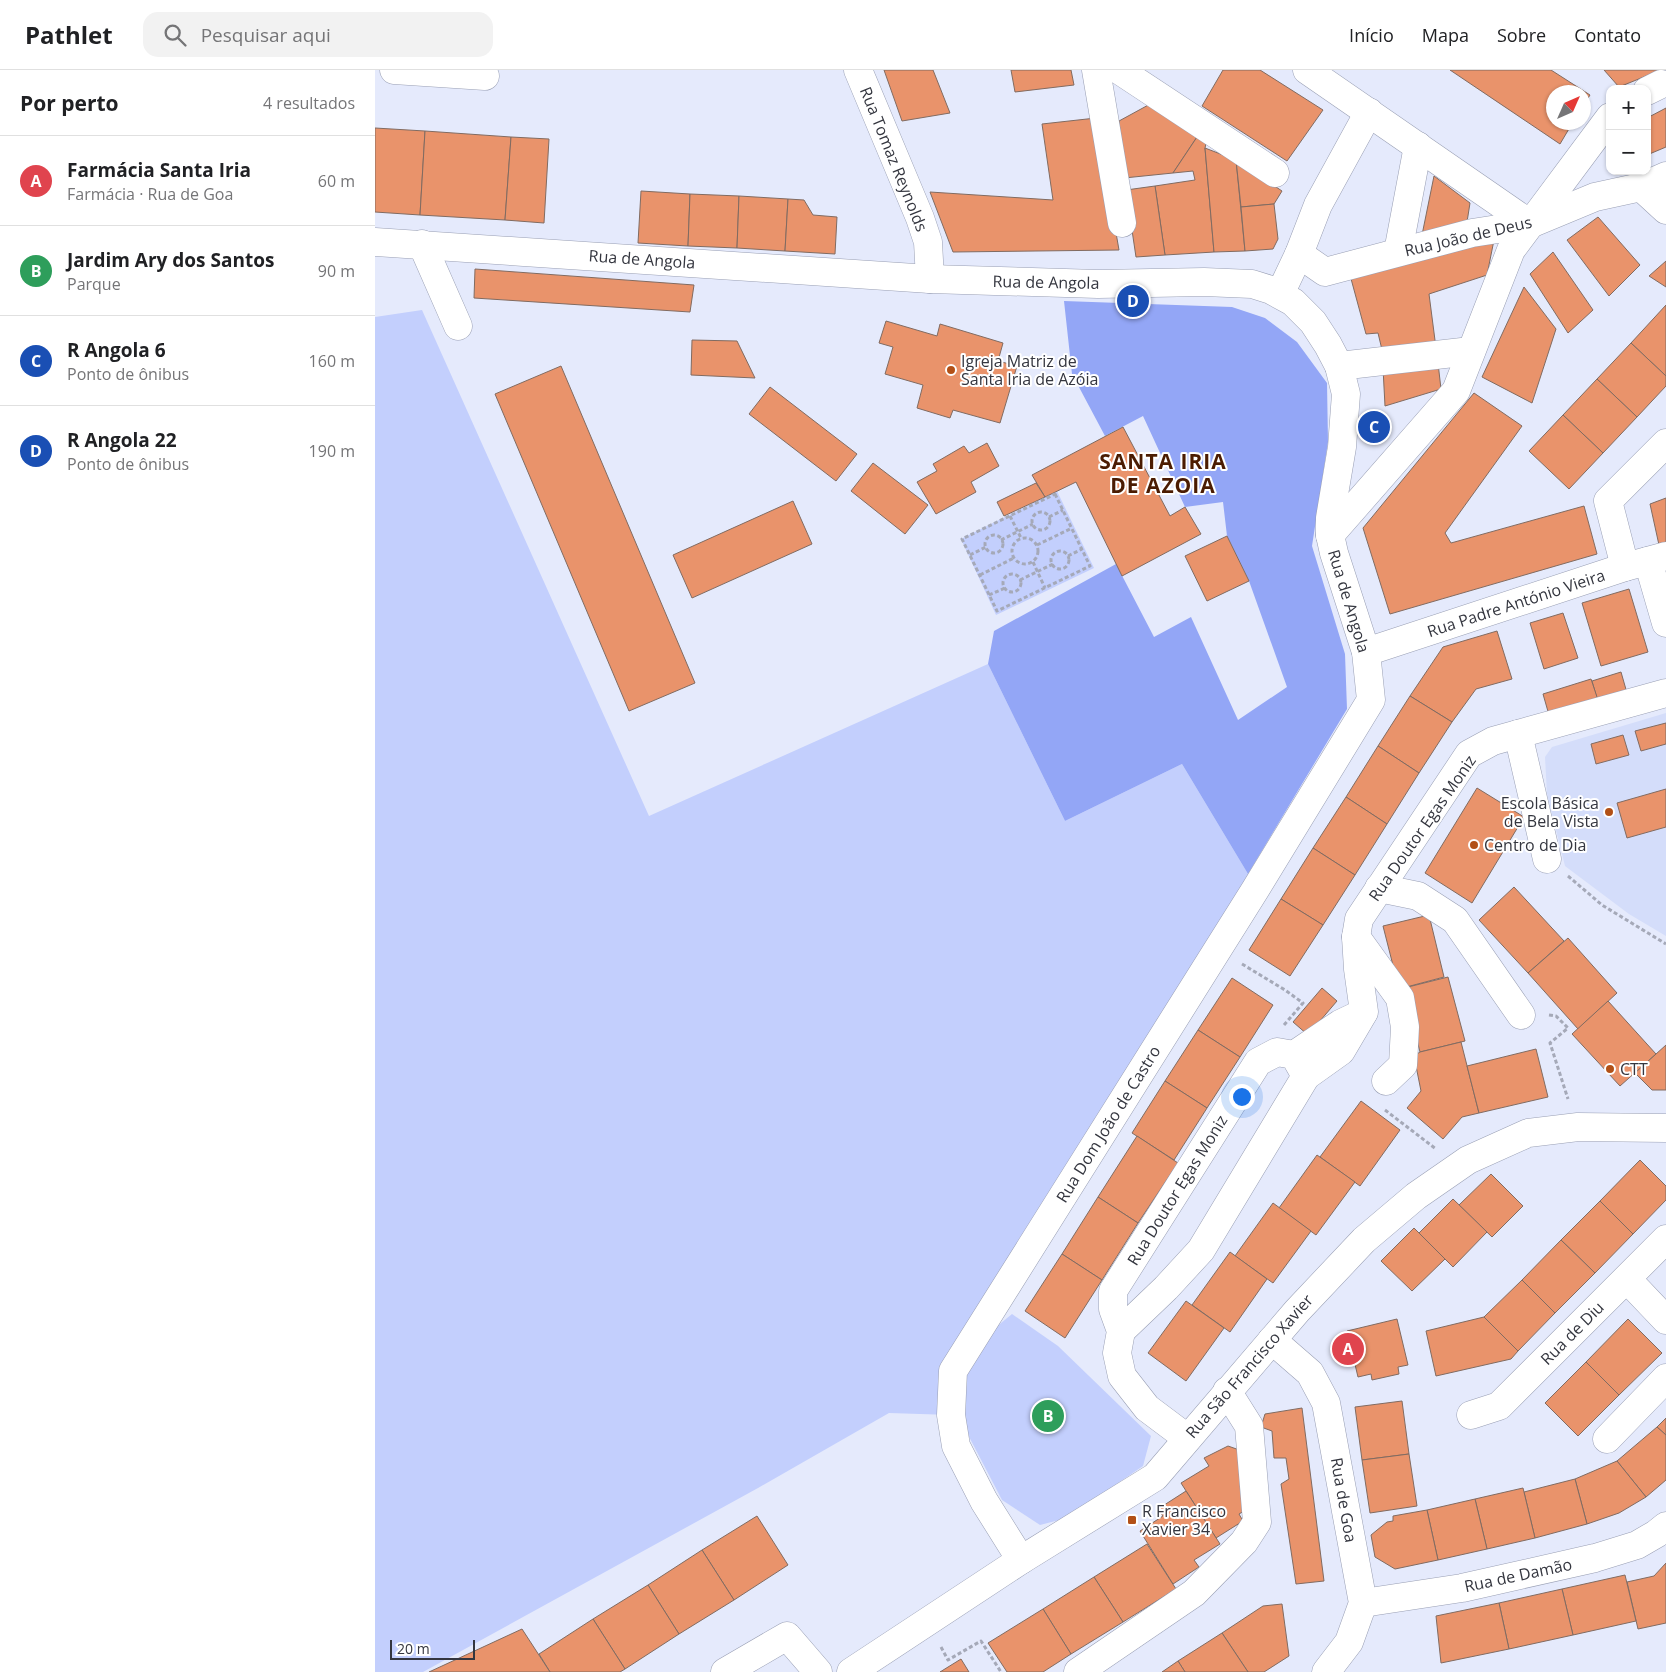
<!DOCTYPE html>
<html lang="pt">
<head>
<meta charset="utf-8">
<style>
	:root { --surface:#fff; --page:#f2f2f2; --text:#202124; --muted:#757577; --line:#e0e0e0; --accent:#b25017 }
	body { margin:0; font-family:"Open Sans",sans-serif; background:var(--page); color:var(--text) }
	.controls { position:absolute; right:15px; top:15px; display:grid; overflow:hidden; border-radius:10px; box-shadow:0 1px 4px #0004 }
	.controls button { width:45px; height:45px; display:grid; place-items:center; padding:0; border:0; border-bottom:1px solid var(--line); background:var(--surface); color:var(--text); font:25px sans-serif }
	.compass { position:absolute; left:1171px; top:15px; width:45px; height:45px; border-radius:50%; background:var(--surface); box-shadow:0 1px 4px #0004; rotate:45deg }
	.scale { position:absolute; left:15px; bottom:12px; width:85px; box-sizing:border-box; padding-left:5px; border:2px solid #34363f; border-top:0; font-size:14px; line-height:18px; white-space:nowrap; color:#34363f; -webkit-text-stroke:4px #fff; paint-order:stroke }
	.you { position:absolute; left:866px; top:1026px; width:18px; height:18px; margin:-12px; border:4px solid #fff; border-radius:50%; background:#1a73e8; box-shadow:0 0 0 8px #1a73e833 }
	.badge { display:grid; place-items:center; width:32px; height:32px; border-radius:50%; background:var(--accent); color:#fff; font-size:16px; font-weight:700 }
	.pin { position:absolute; translate:-50% -50%; border:2px solid #fff; box-shadow:0 1px 5px #0006 }
	.list { margin:0; padding:0; list-style:none }
	h2 { display:flex; justify-content:space-between; align-items:center; height:65px; margin:0; padding:0 20px; font-size:21px }
	h2 small { font-size:16px; font-weight:400; color:var(--muted) }
	.list li { display:grid; grid-template-columns:32px 1fr auto; gap:15px; align-items:center; box-sizing:border-box; height:90px; padding:0 20px; border-top:1px solid var(--line) }
	.list b { display:block; font-size:19px; white-space:nowrap }
	.list p { margin:0; font-size:16px; white-space:nowrap; color:var(--muted) }
	.list em { font-size:16px; font-style:normal; color:var(--muted) }
	.icon { flex:none; width:28px; height:28px; fill:none; stroke:currentColor; stroke-width:2; stroke-linecap:round; stroke-linejoin:round }
	.map { position:relative; flex:none; width:1291px; height:1602px; overflow:hidden }
	header { display:flex; align-items:center; gap:30px; box-sizing:border-box; height:70px; padding:0 25px; background:var(--surface); border-bottom:1px solid var(--line) }
	header strong { font-size:24px }
	nav { display:flex; gap:28px; margin-inline-start:auto; font-size:18px }
	.search { width:350px; height:45px; background:var(--page); display:flex; align-items:center; gap:12px; box-sizing:border-box; padding:0 18px; border-radius:15px; color:var(--muted); font-size:19px }
	main { display:flex }
	aside { flex:1; background:var(--surface) }
	.map>svg:first-child { display:block }
	.built { fill:#d4ddfa }
	.green { fill:#c3cffd }
	.forest { fill:#93a6f6 }
	.building { fill:#e9936b; stroke:#816b61 }
	.lines { fill:none; stroke-linecap:round; stroke-linejoin:round }
	.minor-casing { stroke:#999fb4; stroke-width:29 }
	.path { stroke:#a5a9b8; stroke-width:3; stroke-dasharray:4 2.5; stroke-linecap:butt }
	.minor { stroke:#fff; stroke-width:28 }
	.poi-dot { fill:#b25017; stroke:#fff; stroke-width:2 }
	.labels { text-anchor:middle; dominant-baseline:central; stroke-width:4; stroke-linejoin:round; paint-order:stroke }
	.street-label { font-size:16px; fill:#34363f; stroke:#fff }
	.poi-label { font-size:16px; fill:#34363f; stroke:#fff; text-anchor:start }
	.district-label { font-size:21px; font-weight:bold; letter-spacing:1px; fill:#4b1c02; stroke:#fff }
</style>
</head>
<body>
<header>
<strong>Pathlet</strong>
<div class="search"><svg class="icon" aria-label="search" viewBox="0 0 24 24"><circle cx="10" cy="10" r="6"/><path d="M15 15l6 6"/></svg>Pesquisar aqui</div>
<nav><a>Início</a><a>Mapa</a><a>Sobre</a><a>Contato</a></nav>
</header>
<main>
<aside>
<h2>Por perto<small>4 resultados</small></h2>
<ul class="list">
<li><span class="badge" style="background:#e0444e">A</span><div><b>Farmácia Santa Iria</b><p>Farmácia · Rua de Goa</p></div><em>60 m</em></li>
<li><span class="badge" style="background:#2e9e5b">B</span><div><b>Jardim Ary dos Santos</b><p>Parque</p></div><em>90 m</em></li>
<li><span class="badge" style="background:#1a4fb4">C</span><div><b>R Angola 6</b><p>Ponto de ônibus</p></div><em>160 m</em></li>
<li><span class="badge" style="background:#1a4fb4">D</span><div><b>R Angola 22</b><p>Ponto de ônibus</p></div><em>190 m</em></li>
</ul>
</aside>
<div class="map">
<svg width="1291" height="1602" viewBox="0 0 1291 1602">
	<rect width="100%" height="100%" fill="#e5eafc"/>
	<!-- built -->
	<path class="built" d="M1291,643v223l-37,-22 -64,-48 -18,-72 -2,-37 7,-10z"/>
	<!-- green -->
	<g class="green">
		<path d="M47,240l227,506 339,-152 77,157 117,-57 66,110 7,16 -302,481 -2,44 -62,-2 -131,75 -335,184h-48v-1355z"/>
		<path d="M682,421l37,77 -98,47 -35,-76z"/>
		<path d="M637,1244l46,32 93,90 -8,30 -76,52 -27,7 -38,-25 -37,-71v-49l19,-43z"/>
	</g>
	<!-- forest -->
	<path class="forest" d="M689,231l168,6 33,11 32,24 30,41 1,59 -16,104 33,108 2,55 -99,165 -66,-110 -117,57 -77,-157 6,-33 122,-67 38,73 37,-20 47,103 49,-33 -38,-106 -22,-45 -4,-34 -38,5 -42,-91 -38,20 -33,-62z"/>
	<!-- building -->
	<g class="building">
		<path d="M509,0h49l17,43 -48,8z"/>
		<path d="M636,0h60l3,15 -59,7z"/>
		<path d="M848,0h37l63,40 -36,51 -85,-55z"/>
		<path d="M1075,0h101l39,25 -7,11v-14h-30v30h20l-13,22z"/>
		<path d="M1229,0h57l-42,17z"/>
		<path d="M777,33l47,31 -26,39 -49,5 -5,-57z"/>
		<path d="M1291,38v39l-19,8v-37z"/>
		<path d="M721,48l23,132 -166,2 -23,-60 123,8 -11,-76z"/>
		<path d="M0,58l50,3 -5,84 -45,-3z"/>
		<path d="M50,61l86,6 -6,83 -85,-5z"/>
		<path d="M824,64l8,5 -2,9 9,104 -49,3 -10,-69 40,-6 -2,-9 -20,2z"/>
		<path d="M136,67l38,2 -5,84 -39,-3z"/>
		<path d="M830,78l31,12 9,91 -31,1z"/>
		<path d="M861,90l46,31 -8,13 -33,3z"/>
		<path d="M1059,106l36,27 -3,19 -45,13z"/>
		<path d="M780,116l10,69 -29,2 -10,-67z"/>
		<path d="M266,121l49,3 -2,52 -50,-3z"/>
		<path d="M315,124l49,2 -2,52 -49,-2z"/>
		<path d="M364,126l49,3 -3,52 -48,-3z"/>
		<path d="M413,129l16,1 9,15 24,2 -2,37 -50,-3z"/>
		<path d="M899,134l4,35 -5,10 -28,2 -4,-44z"/>
		<path d="M1223,147l42,48 -31,31 -42,-56z"/>
		<path d="M1119,170l-7,35 -58,19 7,54 -53,6 -5,-21 -12,1 -16,-59z"/>
		<path d="M1178,182l40,58 -25,23 -38,-59z"/>
		<path d="M1291,191v26l-17,-11z"/>
		<path d="M100,199l219,16 -4,27 -216,-14z"/>
		<path d="M1149,217l32,42 -24,74 -50,-26z"/>
		<path d="M1291,235v71l-35,-33z"/>
		<path d="M511,251l51,15 3,-12 63,19 -5,18 19,5 -17,57 -47,-13 -3,8 -33,-10 6,-23 -38,-11 8,-27 -14,-4z"/>
		<path d="M317,270l45,1 18,37 -64,-3z"/>
		<path d="M1256,273l35,33v10l-29,31 -40,-38z"/>
		<path d="M1063,293l3,26 -56,17 -2,-38z"/>
		<path d="M186,296l134,317 -66,28 -134,-317z"/>
		<path d="M1222,309l40,38 -34,36 -40,-38z"/>
		<path d="M395,317l87,67 -21,27 -87,-67z"/>
		<path d="M1099,323l48,33 -77,107 6,10 133,-37 13,48 -207,60 -27,-86z"/>
		<path d="M1188,345l40,38 -34,36 -40,-38z"/>
		<path d="M748,357l47,89 15,-9 16,27 -79,42 -46,-94 -31,15 -13,-22z"/>
		<path d="M612,373l12,23 -28,16 5,10 -40,22 -19,-32 20,-11 -4,-7 31,-18 5,7z"/>
		<path d="M498,393l55,42 -23,29 -54,-43z"/>
		<path d="M661,413l9,14 -41,19 -7,-14z"/>
		<path d="M1291,428v44l-7,3 -9,-41z"/>
		<path d="M418,431l19,43 -120,54 -19,-43z"/>
		<path d="M852,466l22,45 -42,20 -22,-45z"/>
		<path d="M1254,519l19,63 -47,14 -19,-63z"/>
		<path d="M1188,543l15,45 -34,11 -14,-46z"/>
		<path d="M1122,561l15,48 -36,10 -24,33 -42,-26 33,-49z"/>
		<path d="M1246,602l6,21 -29,9 -6,-21z"/>
		<path d="M1216,609l7,21 -49,15 -6,-21z"/>
		<path d="M1035,626l42,26 -33,51 -41,-27z"/>
		<path d="M1291,653v21l-25,7 -6,-20z"/>
		<path d="M1248,665l6,20 -33,9 -5,-20z"/>
		<path d="M1003,676l41,27 -32,51 -41,-27z"/>
		<path d="M1102,718l47,29 -52,86 -47,-30z"/>
		<path d="M1291,719v38l-39,11 -10,-35z"/>
		<path d="M971,727l41,27 -32,51 -42,-27z"/>
		<path d="M938,778l42,27 -32,50 -42,-26z"/>
		<path d="M1139,817l50,54 -36,32 -49,-53z"/>
		<path d="M906,829l42,26 -33,51 -41,-26z"/>
		<path d="M1054,845l15,62 -45,12 -16,-63z"/>
		<path d="M1193,868l49,55 -39,36 -50,-56z"/>
		<path d="M1073,907l17,64 -45,11 -16,-64z"/>
		<path d="M857,908l41,27 -33,52 -42,-27z"/>
		<path d="M947,918l15,13 -29,34 -15,-13z"/>
		<path d="M1233,931l48,53 -36,32 -48,-52z"/>
		<path d="M823,960l42,27 -33,51 -42,-27z"/>
		<path d="M1086,972l18,71 -17,4 -19,22 -36,-31 14,-17 -7,-35 6,-4z"/>
		<path d="M1291,975v45h-14l-17,-17z"/>
		<path d="M1161,979l12,48 -69,16 -12,-47z"/>
		<path d="M790,1011l42,27 -33,52 -42,-27z"/>
		<path d="M986,1031l39,29 -40,56 -40,-29z"/>
		<path d="M762,1066l41,27 -40,60 -40,-26z"/>
		<path d="M942,1085l38,27 -39,53 -37,-27z"/>
		<path d="M1265,1090l26,26v14l-33,34 -33,-33z"/>
		<path d="M1116,1104l32,32 -31,31 -33,-32z"/>
		<path d="M723,1127l40,26 -36,57 -40,-26z"/>
		<path d="M1078,1129l34,33 -34,35 -34,-34z"/>
		<path d="M1225,1131l33,33 -38,39 -34,-33z"/>
		<path d="M898,1133l38,28 -38,52 -38,-27z"/>
		<path d="M1039,1158l31,31 -33,32 -31,-30z"/>
		<path d="M1186,1170l34,33 -40,40 -33,-33z"/>
		<path d="M855,1182l37,27 -37,53 -38,-27z"/>
		<path d="M687,1184l40,26 -37,58 -40,-27z"/>
		<path d="M1147,1210l33,33 -37,38 -34,-34z"/>
		<path d="M811,1231l38,27 -38,53 -38,-28z"/>
		<path d="M1109,1247l34,34 -7,8 -75,17 -10,-45z"/>
		<path d="M1022,1249l11,46 -10,2 1,7 -27,6 -1,-6 -13,3 -11,-46z"/>
		<path d="M1253,1249l34,34 -43,42 -33,-33z"/>
		<path d="M1211,1292l33,33 -41,41 -33,-33z"/>
		<path d="M1027,1331l7,53 -47,6 -7,-53z"/>
		<path d="M927,1338l22,173 -28,3 -15,-100 8,-5 -3,-21h-12l-2,-27 -11,-4 4,-13z"/>
		<path d="M1291,1348v17l-9,-8z"/>
		<path d="M1282,1357l9,8v45l-20,17 -29,-36z"/>
		<path d="M853,1376l17,6 6,55 -12,7 4,7 -27,17 -35,-55 28,-17 -5,-8z"/>
		<path d="M1034,1384l8,52 -47,7 -8,-53z"/>
		<path d="M1242,1391l29,36 -27,16 -32,11 -12,-45z"/>
		<path d="M1200,1409l12,45 -52,14 -11,-46z"/>
		<path d="M1148,1418l12,50 -48,11 -12,-50z"/>
		<path d="M811,1421l34,53 -26,16 5,7 -26,17 -33,-53 23,-15 -5,-7z"/>
		<path d="M1100,1429l12,50 -49,11 -11,-50z"/>
		<path d="M1052,1440l11,50 -43,9 -20,-12 -4,-22 16,-13 6,-1v-5z"/>
		<path d="M382,1446l31,49 -54,35 -32,-50z"/>
		<path d="M772,1474l29,45 -53,33 -29,-45z"/>
		<path d="M327,1480l32,50 -55,34 -31,-49z"/>
		<path d="M1291,1493v60l-28,6 -11,-47 27,-6z"/>
		<path d="M1250,1505l11,46 -63,14 -11,-46z"/>
		<path d="M719,1507l29,45 -52,32 -28,-45z"/>
		<path d="M273,1515l31,49 -54,35 -32,-50z"/>
		<path d="M1187,1519l11,46 -64,14 -10,-46z"/>
		<path d="M1124,1533l10,46 -68,14 -5,-47z"/>
		<path d="M907,1534l7,52 -25,16h-16l-26,-39 41,-27z"/>
		<path d="M668,1539l28,45 -28,18h-36l-19,-29z"/>
		<path d="M218,1549l32,50 -5,3h-70l-11,-18z"/>
		<path d="M147,1559l28,43h-121z"/>
		<path d="M847,1563l26,39h-63l-7,-11z"/>
		<path d="M586,1589l8,13h-29z"/>
		<path d="M803,1591l7,11h-23z"/>
	</g>
	<g class="lines">
		<!-- minor casing -->
		<g class="minor-casing">
			<g id="minor">
				<path d="M19,0l91,6"/>
				<path d="M483,0l62,148 8,24 2,37"/>
				<path d="M721,0l26,153"/>
				<path d="M744,0l156,103"/>
				<path d="M932,0l223,154"/>
				<path d="M1272,21l14,-7"/>
				<path d="M1266,117l25,23"/>
				<path d="M0,172l555,37 168,5 106,-2 48,2 19,6 22,12 20,20 15,23 11,21 7,28 -4,53 -12,71v17l4,18 32,99 5,48 -116,190 -302,481 -2,44 5,31 28,55 37,59"/>
				<path d="M47,174l36,82"/>
				<path d="M1023,182l20,-106"/>
				<path d="M924,184l26,18 147,-39 58,-9 65,-27 46,-10 25,-11"/>
				<path d="M905,224l19,-40 19,-49 51,-93"/>
				<path d="M964,296l132,-15"/>
				<path d="M955,465l126,-144 55,-141 99,-133"/>
				<path d="M1273,491l18,62"/>
				<path d="M1250,497l-17,-66 58,-58"/>
				<path d="M991,582l259,-85 41,-11"/>
				<path d="M1143,664l29,125"/>
				<path d="M1004,818l39,8 37,24 66,95"/>
				<path d="M981,867l44,61 5,29 -2,38 -17,16"/>
				<path d="M919,985l46,-31 23,-11"/>
				<path d="M1252,1209l39,41"/>
				<path d="M746,1261l45,-43 35,-38 105,-174 35,-25 23,-39 -6,-43 -2,-32 3,-18 110,-165 24,-13 173,-48"/>
				<path d="M897,1270l38,33 16,30 37,200 -14,39 -23,30"/>
				<path d="M1096,1345l28,-9 167,-167"/>
				<path d="M812,1368l-40,-30 -25,-32 -5,-23 4,-22 -8,-22v-18l145,-229 19,-10 17,3 12,21"/>
				<path d="M1232,1369l59,-61"/>
				<path d="M988,1533l99,-15 133,-30 42,-13 19,-11 10,-8"/>
				<path d="M350,1602l62,-36 31,36"/>
				<path d="M476,1602l170,-112 134,-83 142,-166 67,-71 52,-44 52,-36 60,-27 50,-6 88,1"/>
				<path d="M703,1602l116,-79 50,-51 13,-20 -8,-96 -22,-35"/>
			</g>
		</g>
		<!-- path -->
		<g class="path">
			<path d="M680,424l35,72 -93,45 -35,-72z"/>
			<circle cx="666" cy="451" r="9"/>
			<path d="M635,446l11,22"/>
			<path d="M674,447l14,-7"/>
			<circle cx="619" cy="474" r="9"/>
			<circle cx="650" cy="481" r="13"/>
			<path d="M626,470l32,-16"/>
			<path d="M662,475l35,-17"/>
			<circle cx="685" cy="490" r="9"/>
			<path d="M595,485l16,-8"/>
			<path d="M693,486l14,-7"/>
			<path d="M658,492l12,26"/>
			<circle cx="637" cy="513" r="9"/>
			<path d="M605,505l34,-17"/>
			<path d="M645,510l33,-16"/>
			<path d="M614,525l16,-7"/>
			<path d="M1193,806l34,29 64,39"/>
			<path d="M867,894l43,26 18,13 -19,22"/>
			<path d="M1174,945l7,1 12,12 -18,15 18,56"/>
			<path d="M1010,1040l51,39"/>
			<path d="M566,1577l7,13 33,-19 20,31"/>
		</g>
		<!-- minor -->
		<use href="#minor" class="minor"/>
	</g>
	<!-- markers -->
	<g class="poi-dot">
		<circle cx="576" cy="300" r="5"/>
		<circle cx="1234" cy="742" r="5"/>
		<circle cx="1099" cy="775" r="5"/>
		<circle cx="1235" cy="999" r="5"/>
		<rect x="752" y="1445" width="10" height="10" rx="2.5"/>
	</g>
	<g class="labels">
		<!-- street labels -->
		<g class="street-label">
			<text transform="translate(519 89) rotate(68)">Rua Tomaz Reynolds</text>
			<text transform="translate(1093 166) rotate(-13)">Rua João de Deus</text>
			<text transform="translate(267 189) rotate(4)">Rua de Angola</text>
			<text transform="translate(671 212) rotate(1)">Rua de Angola</text>
			<text transform="translate(974 531) rotate(73)">Rua de Angola</text>
			<text transform="translate(1141 533) rotate(-18)">Rua Padre António Vieira</text>
			<text transform="translate(1047 758) rotate(-55)">Rua Doutor Egas Moniz</text>
			<text transform="translate(733 1054) rotate(-58)">Rua Dom João de Castro</text>
			<text transform="translate(802 1120) rotate(-58)">Rua Doutor Egas Moniz</text>
			<text transform="translate(1197 1263) rotate(-45)">Rua de Diu</text>
			<text transform="translate(874 1296) rotate(-49)">Rua São Francisco Xavier</text>
			<text transform="translate(969 1430) rotate(80)">Rua de Goa</text>
			<text transform="translate(1143 1505) rotate(-12)">Rua de Damão</text>
		</g>
		<!-- poi labels -->
		<g class="poi-label">
			<text x="586" y="291">Igreja Matriz de<tspan x="586" dy="18">Santa Iria de Azóia</tspan></text>
			<text x="1224" y="733" text-anchor="end">Escola Básica<tspan x="1224" dy="18">de Bela Vista</tspan></text>
			<text x="1109" y="775">Centro de Dia</text>
			<text x="1245" y="999">CTT</text>
			<text x="767" y="1441">R Francisco<tspan x="767" dy="18">Xavier 34</tspan></text>
		</g>
		<!-- district labels -->
		<g class="district-label">
			<text x="788" y="391">SANTA IRIA<tspan x="788" dy="24">DE AZOIA</tspan></text>
		</g>
	</g>
</svg>
<div class="controls">
<button>+</button>
<button>−</button>
</div>
<svg class="compass" viewBox="-18 -18 36 36"><path d="M0-13l5 13h-10z" fill="#e53935"/><path d="M0 13l5-13h-10z" fill="#757577"/></svg>
<div class="scale">20 m</div>
<div class="you"></div>
<div class="pin badge" style="left:973px;top:1279px;background:#e0444e">A</div>
<div class="pin badge" style="left:673px;top:1346px;background:#2e9e5b">B</div>
<div class="pin badge" style="left:999px;top:357px;background:#1a4fb4">C</div>
<div class="pin badge" style="left:758px;top:231px;background:#1a4fb4">D</div>
</div>
</main>
</body>
</html>
